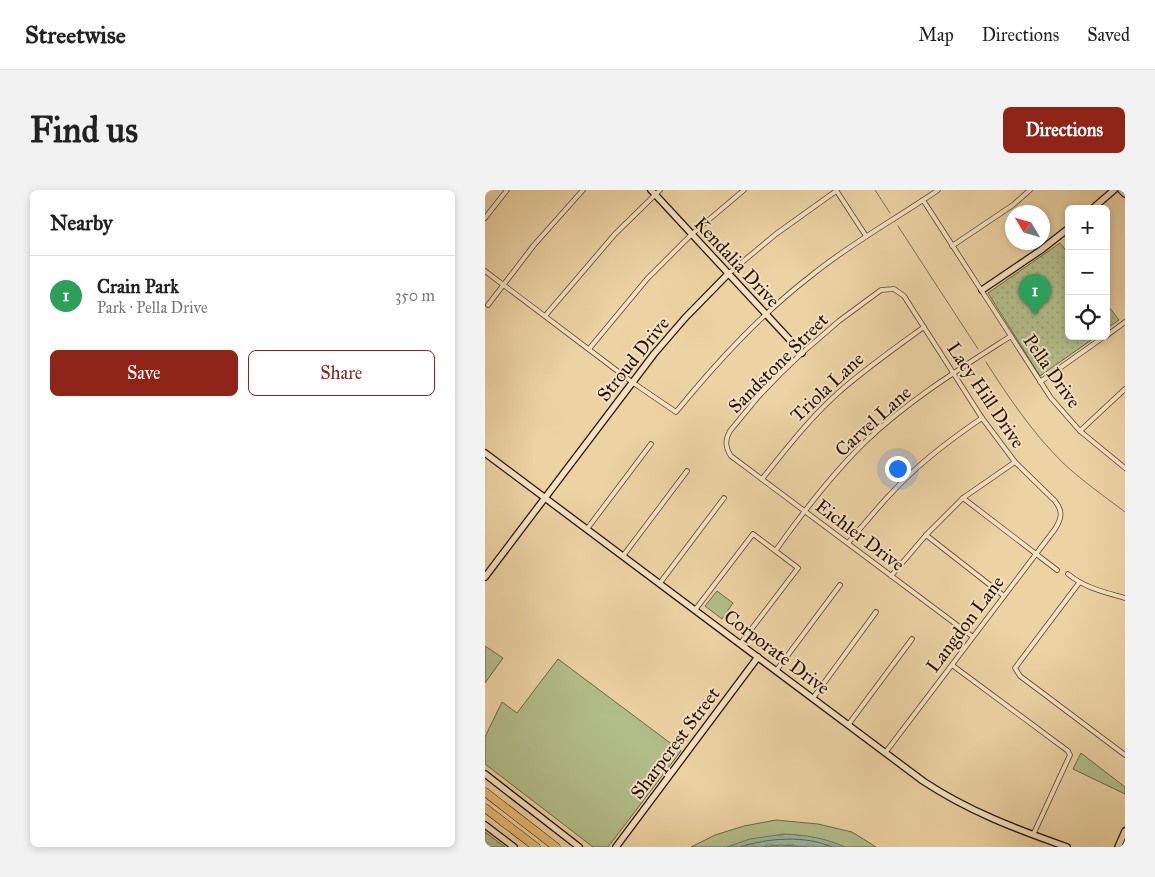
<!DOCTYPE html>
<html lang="en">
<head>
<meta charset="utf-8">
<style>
	:root { --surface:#fff; --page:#f2f2f2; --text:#222; --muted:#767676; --line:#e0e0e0; --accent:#8f2418 }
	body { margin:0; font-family:"IM FELL Great Primer",serif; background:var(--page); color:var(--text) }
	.controls { position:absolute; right:15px; top:15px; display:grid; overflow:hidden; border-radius:8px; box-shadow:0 2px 8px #0003 }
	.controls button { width:45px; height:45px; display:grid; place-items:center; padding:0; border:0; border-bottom:1px solid var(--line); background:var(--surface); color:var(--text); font:25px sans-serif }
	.compass { position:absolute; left:520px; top:15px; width:45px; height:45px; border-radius:50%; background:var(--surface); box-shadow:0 2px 8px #0003; rotate:308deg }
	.you { position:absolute; left:412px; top:278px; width:18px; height:18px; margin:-12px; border:4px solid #fff; border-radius:50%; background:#1a73e8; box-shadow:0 0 0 8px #1a73e833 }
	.badge { display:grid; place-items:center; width:32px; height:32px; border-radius:50%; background:var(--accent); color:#fff; font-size:16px; font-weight:700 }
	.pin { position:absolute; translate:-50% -41px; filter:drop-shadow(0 1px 2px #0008) }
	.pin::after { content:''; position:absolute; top:26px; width:18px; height:15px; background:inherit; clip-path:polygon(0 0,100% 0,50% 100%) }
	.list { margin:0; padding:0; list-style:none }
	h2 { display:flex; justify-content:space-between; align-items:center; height:65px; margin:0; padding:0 20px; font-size:21px }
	h2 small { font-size:16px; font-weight:400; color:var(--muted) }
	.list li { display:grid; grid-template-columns:32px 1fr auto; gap:15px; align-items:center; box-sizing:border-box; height:80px; padding:0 20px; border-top:1px solid var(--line) }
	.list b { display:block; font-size:19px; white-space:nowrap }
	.list p { margin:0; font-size:16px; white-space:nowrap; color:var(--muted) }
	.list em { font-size:16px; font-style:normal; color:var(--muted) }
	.actions { display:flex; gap:10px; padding:15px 20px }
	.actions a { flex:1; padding:11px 0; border:1px solid var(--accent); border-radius:8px; text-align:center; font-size:18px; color:var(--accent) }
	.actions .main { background:var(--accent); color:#fff }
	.icon { flex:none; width:28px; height:28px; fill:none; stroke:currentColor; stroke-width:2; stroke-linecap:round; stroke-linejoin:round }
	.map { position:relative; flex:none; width:640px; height:657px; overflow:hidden; border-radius:8px }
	header { display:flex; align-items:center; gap:30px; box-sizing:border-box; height:70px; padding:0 25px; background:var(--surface); border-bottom:1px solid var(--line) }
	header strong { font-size:24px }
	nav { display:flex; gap:28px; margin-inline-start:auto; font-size:18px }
	.intro { display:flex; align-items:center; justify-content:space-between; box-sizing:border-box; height:120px; padding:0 30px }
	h1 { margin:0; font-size:35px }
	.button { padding:12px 22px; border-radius:8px; background:var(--accent); color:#fff; font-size:18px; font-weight:700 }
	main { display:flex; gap:30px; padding:0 30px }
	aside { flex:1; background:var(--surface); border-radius:8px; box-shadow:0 2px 8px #0003 }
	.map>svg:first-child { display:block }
	.grass { fill:#b2bd8a; stroke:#6b6748 }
	.park { fill:url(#park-dots); stroke:#6b6748 }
	.water { fill:url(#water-waves); stroke:#6a7565 }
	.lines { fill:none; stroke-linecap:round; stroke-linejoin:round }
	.shore { stroke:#5e6455; stroke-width:1 }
	.stream { stroke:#6a7565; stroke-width:1 }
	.street-casing { stroke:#56412d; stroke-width:5.5 }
	.secondary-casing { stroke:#241106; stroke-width:8 }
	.highway-casing { stroke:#241106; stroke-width:9 }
	.street { stroke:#f3e2c3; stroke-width:4 }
	.secondary { stroke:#f3e2c3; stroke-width:5.5 }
	.highway { stroke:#e6b972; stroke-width:8 }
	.labels { text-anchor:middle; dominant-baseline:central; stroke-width:4; stroke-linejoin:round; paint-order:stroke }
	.street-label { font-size:19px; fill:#241106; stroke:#f3e2c3 }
</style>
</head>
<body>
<header>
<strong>Streetwise</strong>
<nav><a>Map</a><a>Directions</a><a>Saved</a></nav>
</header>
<div class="intro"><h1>Find us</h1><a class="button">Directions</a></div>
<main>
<aside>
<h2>Nearby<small></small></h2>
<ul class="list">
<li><span class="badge" style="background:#2e9e5b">1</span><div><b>Crain Park</b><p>Park · Pella Drive</p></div><em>350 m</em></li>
</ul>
<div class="actions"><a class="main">Save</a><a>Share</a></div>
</aside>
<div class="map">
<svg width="640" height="657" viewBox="0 0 640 657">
	<defs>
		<pattern id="park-dots" width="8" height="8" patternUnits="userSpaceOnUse" patternTransform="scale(1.25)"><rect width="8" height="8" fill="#b2bd8a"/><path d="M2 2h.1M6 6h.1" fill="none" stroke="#99a176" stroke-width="1.8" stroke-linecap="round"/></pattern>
		<pattern id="water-waves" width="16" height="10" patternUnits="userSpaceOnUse" patternTransform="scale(1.25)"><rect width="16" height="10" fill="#99b8a4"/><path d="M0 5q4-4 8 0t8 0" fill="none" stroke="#849d8c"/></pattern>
	</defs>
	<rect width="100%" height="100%" fill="#edd2a3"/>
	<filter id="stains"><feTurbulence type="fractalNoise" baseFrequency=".004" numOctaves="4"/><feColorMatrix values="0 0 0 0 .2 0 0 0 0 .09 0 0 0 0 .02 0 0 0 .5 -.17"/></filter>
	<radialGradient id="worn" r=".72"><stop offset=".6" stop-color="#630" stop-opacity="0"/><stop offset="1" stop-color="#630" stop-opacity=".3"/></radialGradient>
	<!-- grass -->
	<g class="grass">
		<path d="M232,401l16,12 -11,16 -17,-13z"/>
		<path d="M0,456l18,12 -18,25z"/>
		<path d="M73,469l123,92 -73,96h-15l-108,-83v-27l17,-35 15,11z"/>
		<path d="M596,563l44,34v7l-52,-25z"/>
		<path d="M291,630l42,4 34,8 24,15h-185l24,-12 29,-9z"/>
	</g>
	<!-- park -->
	<g class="park">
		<path d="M575,53l9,11v82h28l-57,40 -52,-83z"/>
		<path d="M621,113l13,17 -13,9z"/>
		<path d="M0,642l20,15h-20z"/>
	</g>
	<!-- water -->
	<path class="water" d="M299,644c22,1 41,4 61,13h-35l-29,-2 -20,2h-34l23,-8z"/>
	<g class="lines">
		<!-- shore -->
		<path class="shore" d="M255,657c28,-9 65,-12 92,0"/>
		<!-- stream -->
		<g class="stream">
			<path d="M390,0l15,23"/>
			<path d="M413,36l80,123"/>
			<path d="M501,172c23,36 46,70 76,100 19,18 42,34 63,50"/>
		</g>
		<!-- street casing -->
		<g class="street-casing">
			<g id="street">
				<path d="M351,0l30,46"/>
				<path d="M438,10l128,198 29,33 45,37"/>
				<path d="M0,28l22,-28"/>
				<path d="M467,56l61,-41 17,-15"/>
				<path d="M0,81l147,111 44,30c41,-50 84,-97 136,-137 39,-32 84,-56 126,-85"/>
				<path d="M243,84l48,-40 60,-43"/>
				<path d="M3,115l46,-60 49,-55"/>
				<path d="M60,126l70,-82 45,-44"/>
				<path d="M621,146l19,-14"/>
				<path d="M104,159l58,-70 45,-45 52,-44"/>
				<path d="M555,192l65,-46"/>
				<path d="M595,241l45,-42"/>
				<path d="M277,289c24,-30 48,-61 76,-86 27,-24 57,-45 86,-66"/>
				<path d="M478,308l94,72"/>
				<path d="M102,339l64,-85"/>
				<path d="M441,345l78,61"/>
				<path d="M363,353c22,-26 44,-53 70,-76 20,-18 42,-34 64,-49"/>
				<path d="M291,360c27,-38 56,-76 90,-109 43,-41 95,-73 145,-105"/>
				<path d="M138,366l64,-85"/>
				<path d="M583,384c17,14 36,18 57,24"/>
				<path d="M406,386l35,-41 37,-37 52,-36"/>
				<path d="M175,393l64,-85"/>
				<path d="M594,393l-64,85 5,8 105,79"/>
				<path d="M210,420l58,-76 45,34 -58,76"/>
				<path d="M467,475l116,86 2,4 -37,80"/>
				<path d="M291,481l64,-86"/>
				<path d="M328,508l63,-86"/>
				<path d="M363,535l64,-86"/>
				<path d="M400,563l170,-224c7,-11 8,-18 0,-28l-40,-39 -33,-44 -78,-122 -10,-7 -13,1 -42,31 -37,32 -22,21 -22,23 -28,34c-5,9 -5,16 1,25l242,181"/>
			</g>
		</g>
		<!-- secondary casing -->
		<g class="secondary-casing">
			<g id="secondary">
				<path d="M166,0l151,163"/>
				<path d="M636,0l4,4"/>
				<path d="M607,19l22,-19"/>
				<path d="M497,100l59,-40 28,-22"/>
				<path d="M0,263l438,328c45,30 93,48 144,66"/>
				<path d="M0,387l169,-223 31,-36 43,-44"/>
				<path d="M0,584l94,73"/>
				<path d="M0,635l29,22"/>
				<path d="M131,657l142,-190"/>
				<path d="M633,657l7,-16"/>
			</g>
		</g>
		<!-- highway casing -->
		<g class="highway-casing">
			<g id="highway">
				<path d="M0,602l71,55"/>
				<path d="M0,618l51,39"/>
			</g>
		</g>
		<!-- street -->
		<use href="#street" class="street"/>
		<!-- secondary -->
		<use href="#secondary" class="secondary"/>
		<!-- highway -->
		<use href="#highway" class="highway"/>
	</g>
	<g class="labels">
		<!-- street labels -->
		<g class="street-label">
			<text transform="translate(252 72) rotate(47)">Kendalia Drive</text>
			<text transform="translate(148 169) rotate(-51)">Stroud Drive</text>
			<text transform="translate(293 173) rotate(-45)">Sandstone Street</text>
			<text transform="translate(567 181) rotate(55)">Pella Drive</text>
			<text transform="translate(342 197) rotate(-43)">Triola Lane</text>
			<text transform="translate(501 205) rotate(56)">Lacy Hill Drive</text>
			<text transform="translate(388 231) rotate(-42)">Carvel Lane</text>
			<text transform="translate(375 345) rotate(37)">Eichler Drive</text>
			<text transform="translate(480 434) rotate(-53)">Langdon Lane</text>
			<text transform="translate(292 462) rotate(37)">Corporate Drive</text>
			<text transform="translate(190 553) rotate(-53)">Sharpcrest Street</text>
		</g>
	</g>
	<rect width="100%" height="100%" filter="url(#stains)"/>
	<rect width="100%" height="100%" fill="url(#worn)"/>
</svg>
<div class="controls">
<button>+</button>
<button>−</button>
<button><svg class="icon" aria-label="locate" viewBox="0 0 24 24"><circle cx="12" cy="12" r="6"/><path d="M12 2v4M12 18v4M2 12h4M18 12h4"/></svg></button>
</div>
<svg class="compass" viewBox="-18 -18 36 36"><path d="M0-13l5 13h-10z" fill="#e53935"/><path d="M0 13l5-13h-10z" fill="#767676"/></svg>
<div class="you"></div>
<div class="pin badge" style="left:550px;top:125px;background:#2e9e5b">1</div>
</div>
</main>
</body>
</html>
